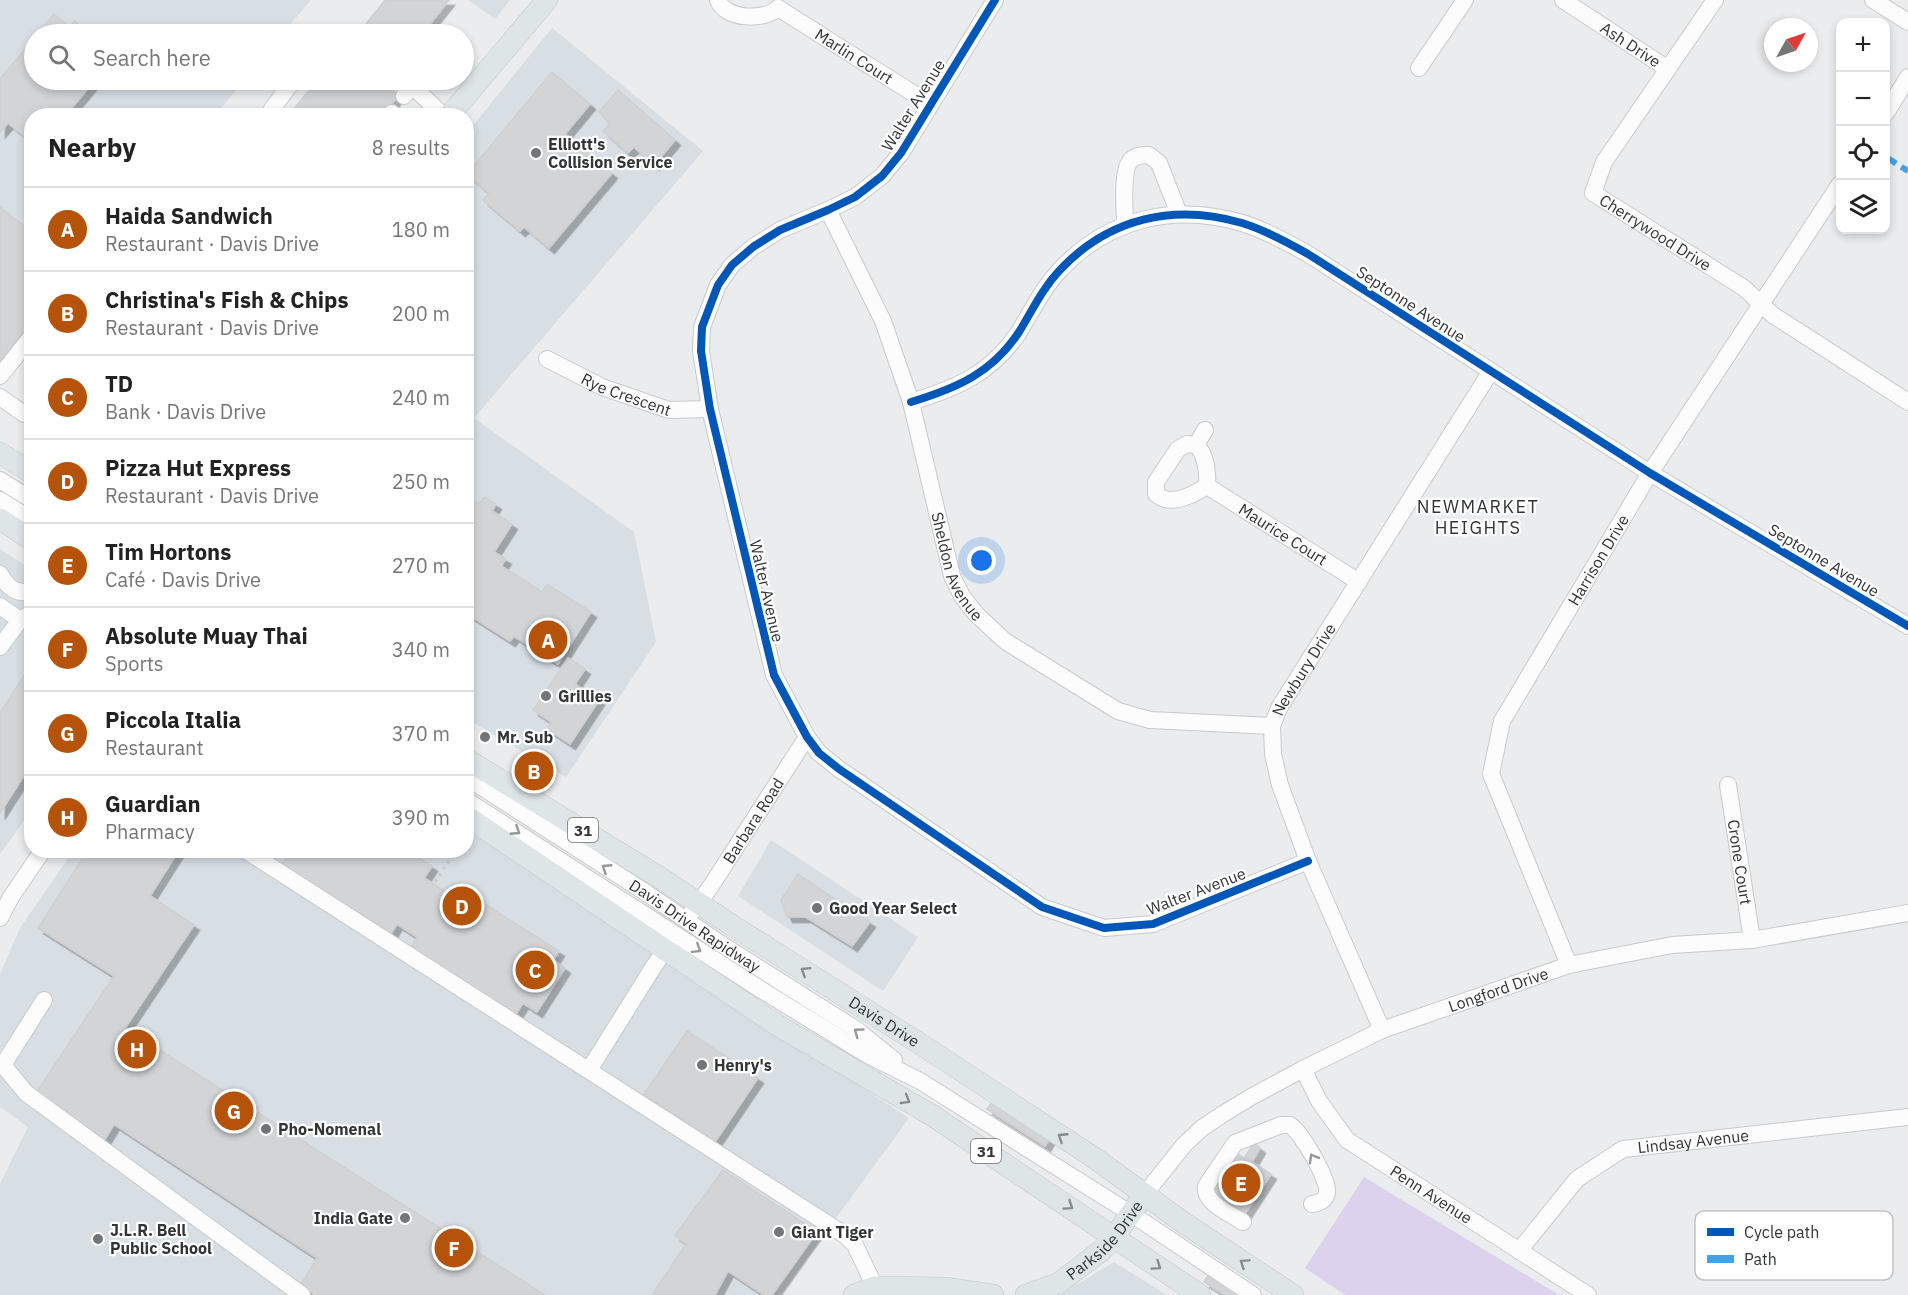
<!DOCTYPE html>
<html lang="en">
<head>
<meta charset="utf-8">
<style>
	:root { --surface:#fff; --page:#f2f2f2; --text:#222; --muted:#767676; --line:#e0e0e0; --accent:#b45309 }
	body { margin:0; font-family:"IBM Plex Sans",sans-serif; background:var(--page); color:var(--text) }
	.controls { position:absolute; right:18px; top:18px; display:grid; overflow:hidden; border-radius:12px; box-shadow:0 3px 9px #0003 }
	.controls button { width:54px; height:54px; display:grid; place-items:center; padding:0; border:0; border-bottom:2px solid var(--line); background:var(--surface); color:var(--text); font:30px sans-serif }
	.compass { position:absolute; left:1764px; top:18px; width:54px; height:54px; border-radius:50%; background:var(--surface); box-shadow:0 3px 9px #0003; rotate:50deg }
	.you { position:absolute; left:982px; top:561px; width:21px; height:21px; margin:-15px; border:4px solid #fff; border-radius:50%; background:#1a73e8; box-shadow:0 0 0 9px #1a73e833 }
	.badge { display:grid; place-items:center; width:39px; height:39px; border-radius:50%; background:var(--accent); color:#fff; font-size:20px; font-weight:700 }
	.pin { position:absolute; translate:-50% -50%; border:3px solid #fff; box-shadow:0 2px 6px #0006 }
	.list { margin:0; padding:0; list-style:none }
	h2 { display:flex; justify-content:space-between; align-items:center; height:78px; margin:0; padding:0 24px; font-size:26px }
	h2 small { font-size:20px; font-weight:400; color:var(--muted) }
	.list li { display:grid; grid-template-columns:39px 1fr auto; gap:18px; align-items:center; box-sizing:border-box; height:84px; padding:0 24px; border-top:2px solid var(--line) }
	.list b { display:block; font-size:22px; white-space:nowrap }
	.list p { margin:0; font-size:20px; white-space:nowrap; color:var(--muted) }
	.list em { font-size:20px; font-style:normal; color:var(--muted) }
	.icon { flex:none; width:33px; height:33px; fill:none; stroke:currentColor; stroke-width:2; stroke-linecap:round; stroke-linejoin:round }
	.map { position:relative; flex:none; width:1908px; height:1295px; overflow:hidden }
	.search { position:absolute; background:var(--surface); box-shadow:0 3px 9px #0003; left:24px; top:24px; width:450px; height:66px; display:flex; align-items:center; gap:15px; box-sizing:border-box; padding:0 21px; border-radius:33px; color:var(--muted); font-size:22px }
	.panel { position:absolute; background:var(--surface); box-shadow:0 3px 9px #0003; left:24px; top:108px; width:450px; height:750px; border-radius:24px }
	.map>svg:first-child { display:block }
	.built { fill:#d7dee4 }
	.green { fill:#dcd2ed }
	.building { fill:#d3d4d6; stroke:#cfd0d2; stroke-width:1.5; filter:url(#shadow) }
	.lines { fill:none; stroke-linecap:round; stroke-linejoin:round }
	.minor-casing { stroke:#c8cacb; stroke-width:18 }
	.major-casing { stroke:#c7c7c8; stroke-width:22 }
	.path { stroke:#cccdcd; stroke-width:3; stroke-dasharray:3 4.5; stroke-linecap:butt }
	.minor { stroke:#fcfcfc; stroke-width:16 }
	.major { stroke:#dde5e7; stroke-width:21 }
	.quiet { stroke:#3ea3eb; stroke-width:6; stroke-dasharray:12 6; stroke-linecap:butt }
	.cycleway-casing { stroke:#fff; stroke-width:11 }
	.cycleway { stroke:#0057b8; stroke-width:8 }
	.oneway { stroke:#979898 }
	.oneway2 { stroke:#888c8e }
	.poi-dot { fill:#727476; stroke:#fff; stroke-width:2 }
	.labels { text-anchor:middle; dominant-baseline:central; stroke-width:4.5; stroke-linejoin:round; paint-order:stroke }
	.shield { fill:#fff; stroke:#707172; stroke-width:1.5 }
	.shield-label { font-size:15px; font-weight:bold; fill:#323435 }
	.street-label { font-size:16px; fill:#323435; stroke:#fff }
	.poi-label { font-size:16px; font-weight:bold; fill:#323435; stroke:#fff; text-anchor:start }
	.neighbourhood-label { font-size:18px; letter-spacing:1.5px; fill:#323435; stroke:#fff }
	.key { fill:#fff; stroke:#c2c2c2; stroke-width:1.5 }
	.key-label { font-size:16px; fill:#323435 }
</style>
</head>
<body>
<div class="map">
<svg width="1908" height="1295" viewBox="0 0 1908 1295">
	<defs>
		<filter id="shadow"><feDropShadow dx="5.5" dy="5.5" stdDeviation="0" flood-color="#0004"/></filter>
	</defs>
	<rect width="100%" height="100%" fill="#eaecee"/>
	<!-- built -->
	<g class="built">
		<path d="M0,0h311l-29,34h-248v46h210l-28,35 -184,1 -1,227 -31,38z"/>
		<path d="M468,0h42l-15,19z"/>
		<path d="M552,28l151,123 -229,267 160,114 22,110 -90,135 -99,-58v-586z"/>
		<path d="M0,549l32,21 -1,241 -31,43z"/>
		<path d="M467,830l442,288 -129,177h-780v-111l28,-57 -28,-20v-133l20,-46 53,-77 393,-1z"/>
		<path d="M771,840l147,97 -35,54 -145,-95z"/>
		<path d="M1114,1262l53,33h-107z"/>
	</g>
	<!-- green -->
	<path class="green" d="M1364,1177l195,118h-214l-40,-27z"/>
	<!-- building -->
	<g class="building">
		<path d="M385,0h64l-27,34h-64z"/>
		<path d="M54,14l16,13 5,-6 14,12 -52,1z"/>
		<path d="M34,38v42h61l-30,36h-33v27l-24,-20 -8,9v-53z"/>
		<path d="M552,72l38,32 -25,30 47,39 -63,75 -25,-21 -4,4 -37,-31 6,-7 -22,-19z"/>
		<path d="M312,80h74l-2,3 14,12 -15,21h-21l-2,-2 -1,2h-71l27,-33z"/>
		<path d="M618,90l57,50 -21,25 -20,-18 -6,6 -25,-22 7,-8 -11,-11z"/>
		<path d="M0,207l32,25v89l-32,40z"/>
		<path d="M466,496l13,8 5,-7 12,7 -4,7 20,13 -18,28 12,7 -5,7 41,26 5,-8 44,28 -33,52 -44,-28 -4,5 -44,-28z"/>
		<path d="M568,658l17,11 -10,15 24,16 -29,44 -23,-15 4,-7 -18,-12z"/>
		<path d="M32,663v100l-32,50v-100z"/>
		<path d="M88,850h91l-29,46 44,29 -69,103 420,267h-230l-15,-9 17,-28 -203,-134 -9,15 -69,-46 78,-117 -76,-48z"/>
		<path d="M283,850h123l26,16 -8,12 23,15 6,-9 106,67 -6,9 12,8 -28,44 -14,-9 -9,14 -105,-66 8,-14 -20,-13 -8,13 -109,-69 9,-14z"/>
		<path d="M798,874l72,48 -18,24 -46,-29h-19l-6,-17z"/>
		<path d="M687,1031l71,47 -43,64 -71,-48z"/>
		<path d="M992,1102l58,36 -5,8 -58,-37z"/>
		<path d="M1254,1143l6,5 -8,14 19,12 -26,40 -33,-22 25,-39 7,5z"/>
		<path d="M723,1170l94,62 -45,63h-8l-36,-24 -13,24h-63l34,-51 -11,-9z"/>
		<path d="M1210,1272l36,23h-21l-21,-13z"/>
	</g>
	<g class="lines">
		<!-- minor casing -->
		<g class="minor-casing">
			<g id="minor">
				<path d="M718,0c7,20 47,21 60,8"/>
				<path d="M995,0l-94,153 -19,23 -27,21 -27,13 -48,20 -27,17 -21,18 -14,20 -16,42 -1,24 9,58 64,266 33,62 12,16 20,16 203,138 62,21 49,-4 155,-63"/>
				<path id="s1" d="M1563,0l105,69"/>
				<path id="s2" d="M1715,0l-111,162 -11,31 151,95 29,27 135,87"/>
				<path d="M1873,0l35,22"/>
				<path id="s3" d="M778,8l152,96"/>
				<path d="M1419,68l46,-68"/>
				<path d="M404,96l8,-10 32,30"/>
				<path d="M1886,113l22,-36"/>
				<path d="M267,116l25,-34"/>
				<path d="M389,116l3,-3"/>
				<path id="s4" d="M828,210l55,111 28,81 41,174 10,20 14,18 29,27 113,70 32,9 122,6"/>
				<path d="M1125,226c0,-15 -4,-56 6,-66 5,-5 12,-5 18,-5l10,8 20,51"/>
				<path id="s5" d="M547,359l55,28 67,23 41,-1"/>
				<path d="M0,376l32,-40"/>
				<path d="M0,397l24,17"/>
				<path d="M911,402c46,-14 81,-29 108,-70 13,-21 23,-43 40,-61 49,-53 115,-68 183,-48 23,7 45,19 66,31l342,219 258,153"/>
				<path d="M1187,444l9,1c10,9 12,28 11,41 -14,9 -37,21 -51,8v-12l22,-33z"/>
				<path d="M1196,445l9,-15"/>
				<path d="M0,480l32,20"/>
				<path id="s6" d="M1207,486l152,96"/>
				<path d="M0,500l32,20"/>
				<path d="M0,574c6,11 17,23 32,16"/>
				<path d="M0,606l20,14"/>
				<path d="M0,647l20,-27 12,-7"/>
				<path id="s7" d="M466,777l182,117 73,50 136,86 37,30"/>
				<path id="s8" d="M1728,785l24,155"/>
				<path d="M466,800l294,189 106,65 54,27 210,132 123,82"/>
				<path d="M245,850l600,385 10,10 20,42"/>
				<path id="s9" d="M692,912l19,-26 96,-149"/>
				<path d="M0,918l11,-21 32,-47"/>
				<path id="s10" d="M1569,965l-78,-191 11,-53 148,-248 190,-289"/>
				<path id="s11" d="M1382,1030l-74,-169 -28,-76 -7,-31 -1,-28 7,-18 212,-337"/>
				<path d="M0,1063l3,2 41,-65"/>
				<path d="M3,1065l23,28 276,202"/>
				<path id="s12" d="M1303,1069l16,32 28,39 241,155"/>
				<path d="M589,1070l65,-104 18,-26"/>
				<path id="s13" d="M1144,1195l40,-50 18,-17 21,-14 28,-17 52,-28 79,-39 187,-65 103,-20 80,-5 156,-27"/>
				<path d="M1243,1222c-12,-8 -40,-19 -37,-36l29,-43 46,-18h9c11,7 40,56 37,68 -2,8 -8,10 -15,11"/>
				<path id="s14" d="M1519,1251l58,-72 46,-30 285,-32"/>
			</g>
		</g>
		<!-- major casing -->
		<g class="major-casing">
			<g id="major">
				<path d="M449,116l98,-116"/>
				<path d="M0,453l32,20"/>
				<path d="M0,519l32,21"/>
				<path id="s15" d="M466,759l193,118 74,49 192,121 171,112 88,64 109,72"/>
				<path d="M466,816l311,209 156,91 267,179"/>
				<path d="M854,1295l21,-8 70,1 48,7"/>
				<path id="s16" d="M1026,1295l33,-12 42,-32 13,-14 30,-42"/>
			</g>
		</g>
		<!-- path -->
		<path class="path" d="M435,882l14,-21"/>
		<!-- minor -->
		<use href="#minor" class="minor"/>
		<!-- major -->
		<use href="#major" class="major"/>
		<!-- quiet -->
		<path class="quiet" d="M1886,157l22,14"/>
		<!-- cycleway casing -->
		<g class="cycleway-casing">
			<g id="cycleway">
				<path d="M995,0l-94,153 -19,23 -27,21 -27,13 -48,20 -27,17 -21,18 -14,20 -16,42 -1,24 9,58 64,266 33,62 12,16 20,16 203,138 62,21 49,-4 155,-63"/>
				<path d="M911,402c46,-14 81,-29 108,-70 13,-21 23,-43 40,-61 49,-53 115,-68 183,-48 23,7 45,19 66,31l342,219 258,153"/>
			</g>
		</g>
		<!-- cycleway -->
		<use href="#cycleway" class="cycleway"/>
	</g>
	<!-- one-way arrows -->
	<defs><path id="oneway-chevron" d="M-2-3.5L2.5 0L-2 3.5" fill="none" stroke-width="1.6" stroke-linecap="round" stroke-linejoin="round" transform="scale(1.5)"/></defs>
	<g class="oneway">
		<use href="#oneway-chevron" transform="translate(516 831) rotate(33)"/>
		<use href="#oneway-chevron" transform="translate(606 868) rotate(-147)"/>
		<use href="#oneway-chevron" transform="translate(697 949) rotate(32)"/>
		<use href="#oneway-chevron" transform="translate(858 1032) rotate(-144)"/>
		<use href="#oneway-chevron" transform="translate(1313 1158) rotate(-120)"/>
	</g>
	<g class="oneway2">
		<use href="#oneway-chevron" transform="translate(805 971) rotate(-148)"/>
		<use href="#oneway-chevron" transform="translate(906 1100) rotate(30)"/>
		<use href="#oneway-chevron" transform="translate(1062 1137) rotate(-147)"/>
		<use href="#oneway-chevron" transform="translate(1069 1206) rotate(34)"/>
		<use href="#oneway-chevron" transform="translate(1244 1263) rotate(-146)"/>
		<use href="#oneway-chevron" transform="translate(1157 1266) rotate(34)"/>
	</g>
	<!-- markers -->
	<g class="poi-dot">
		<circle cx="536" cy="153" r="6"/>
		<circle cx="546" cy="696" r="6"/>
		<circle cx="485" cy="737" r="6"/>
		<circle cx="817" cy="908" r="6"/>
		<circle cx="702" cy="1065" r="6"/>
		<circle cx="266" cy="1129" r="6"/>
		<circle cx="405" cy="1218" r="6"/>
		<circle cx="779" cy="1232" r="6"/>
		<circle cx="98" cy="1239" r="6"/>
	</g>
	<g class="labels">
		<!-- shield labels -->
		<g class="shield">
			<rect x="568" y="818" width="30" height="24" rx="4.5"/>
			<rect x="971" y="1139" width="30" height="24" rx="4.5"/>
		</g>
		<g class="shield-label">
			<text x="583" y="830">31</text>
			<text x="986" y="1151">31</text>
		</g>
		<!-- street labels -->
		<g class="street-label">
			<text stroke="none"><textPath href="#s1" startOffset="81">Ash Drive</textPath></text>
			<text stroke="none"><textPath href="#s3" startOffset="90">Marlin Court</textPath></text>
			<text transform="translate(913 105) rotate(-58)">Walter Avenue</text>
			<text stroke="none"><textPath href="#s2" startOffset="303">Cherrywood Drive</textPath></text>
			<text transform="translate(1411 304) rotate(33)">Septonne Avenue</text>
			<text stroke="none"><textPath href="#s5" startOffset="87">Rye Crescent</textPath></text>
			<text stroke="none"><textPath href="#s6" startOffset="90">Maurice Court</textPath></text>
			<text stroke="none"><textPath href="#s10" startOffset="448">Harrison Drive</textPath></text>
			<text transform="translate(1824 560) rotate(31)">Septonne Avenue</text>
			<text stroke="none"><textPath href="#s4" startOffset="381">Sheldon Avenue</textPath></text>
			<text transform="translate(767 591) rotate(77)">Walter Avenue</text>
			<text stroke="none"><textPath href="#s11" startOffset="390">Newbury Drive</textPath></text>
			<text stroke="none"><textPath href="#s9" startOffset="110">Barbara Road</textPath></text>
			<text stroke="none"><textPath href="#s8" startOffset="78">Crone Court</textPath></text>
			<text transform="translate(1196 891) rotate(-21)">Walter Avenue</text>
			<text stroke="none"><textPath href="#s7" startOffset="273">Davis Drive Rapidway</textPath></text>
			<text stroke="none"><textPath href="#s13" startOffset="417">Longford Drive</textPath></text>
			<text stroke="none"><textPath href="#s15" startOffset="494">Davis Drive</textPath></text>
			<text stroke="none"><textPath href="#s14" startOffset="218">Lindsay Avenue</textPath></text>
			<text stroke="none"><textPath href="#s12" startOffset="184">Penn Avenue</textPath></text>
			<text stroke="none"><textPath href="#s16" startOffset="98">Parkside Drive</textPath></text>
		</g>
		<!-- poi labels -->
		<g class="poi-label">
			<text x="548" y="144">Elliott's<tspan x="548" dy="18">Collision Service</tspan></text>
			<text x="558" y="696">Grillies</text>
			<text x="497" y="737">Mr. Sub</text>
			<text x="829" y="908">Good Year Select</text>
			<text x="714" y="1065">Henry's</text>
			<text x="278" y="1129">Pho-Nomenal</text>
			<text x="393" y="1218" text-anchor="end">India Gate</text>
			<text x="110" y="1230">J.L.R. Bell<tspan x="110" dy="18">Public School</tspan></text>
			<text x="791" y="1232">Giant Tiger</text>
		</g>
		<!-- neighbourhood labels -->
		<g class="neighbourhood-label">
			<text x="1478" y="506">NEWMARKET<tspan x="1478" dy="21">HEIGHTS</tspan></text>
		</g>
	</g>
	<!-- legend -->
	<rect x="1695" y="1211" width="198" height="69" rx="9" class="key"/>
	<rect x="1707" y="1228" width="27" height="8" fill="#0057b8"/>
	<rect x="1707" y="1255" width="27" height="8" fill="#3ea3eb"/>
	<g class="key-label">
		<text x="1744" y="1238">Cycle path</text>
		<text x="1744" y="1265">Path</text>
	</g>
</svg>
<div class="controls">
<button>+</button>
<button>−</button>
<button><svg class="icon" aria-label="locate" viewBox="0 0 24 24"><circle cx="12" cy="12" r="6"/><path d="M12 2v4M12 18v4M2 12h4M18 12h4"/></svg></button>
<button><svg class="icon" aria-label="layers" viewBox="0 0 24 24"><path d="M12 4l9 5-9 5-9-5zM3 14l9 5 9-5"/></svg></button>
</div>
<svg class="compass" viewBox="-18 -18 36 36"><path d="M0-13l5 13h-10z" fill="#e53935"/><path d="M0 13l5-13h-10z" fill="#767676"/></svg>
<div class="you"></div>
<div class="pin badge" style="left:548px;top:640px">A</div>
<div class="pin badge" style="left:534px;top:771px">B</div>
<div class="pin badge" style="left:535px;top:970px">C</div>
<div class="pin badge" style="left:462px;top:906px">D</div>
<div class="pin badge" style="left:1241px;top:1183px">E</div>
<div class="pin badge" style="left:454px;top:1248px">F</div>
<div class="pin badge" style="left:234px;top:1111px">G</div>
<div class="pin badge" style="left:137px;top:1049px">H</div>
<div class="search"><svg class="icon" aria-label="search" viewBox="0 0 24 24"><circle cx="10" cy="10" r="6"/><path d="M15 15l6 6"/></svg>Search here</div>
<section class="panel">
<h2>Nearby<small>8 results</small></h2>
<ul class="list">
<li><span class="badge">A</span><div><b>Haida Sandwich</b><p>Restaurant · Davis Drive</p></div><em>180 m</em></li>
<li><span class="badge">B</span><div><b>Christina's Fish &amp; Chips</b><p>Restaurant · Davis Drive</p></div><em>200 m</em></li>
<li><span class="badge">C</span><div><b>TD</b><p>Bank · Davis Drive</p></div><em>240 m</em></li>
<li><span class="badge">D</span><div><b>Pizza Hut Express</b><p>Restaurant · Davis Drive</p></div><em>250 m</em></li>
<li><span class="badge">E</span><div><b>Tim Hortons</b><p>Café · Davis Drive</p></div><em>270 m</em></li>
<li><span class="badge">F</span><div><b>Absolute Muay Thai</b><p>Sports</p></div><em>340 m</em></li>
<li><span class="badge">G</span><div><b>Piccola Italia</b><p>Restaurant</p></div><em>370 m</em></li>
<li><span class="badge">H</span><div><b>Guardian</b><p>Pharmacy</p></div><em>390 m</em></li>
</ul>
</section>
</div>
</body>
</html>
